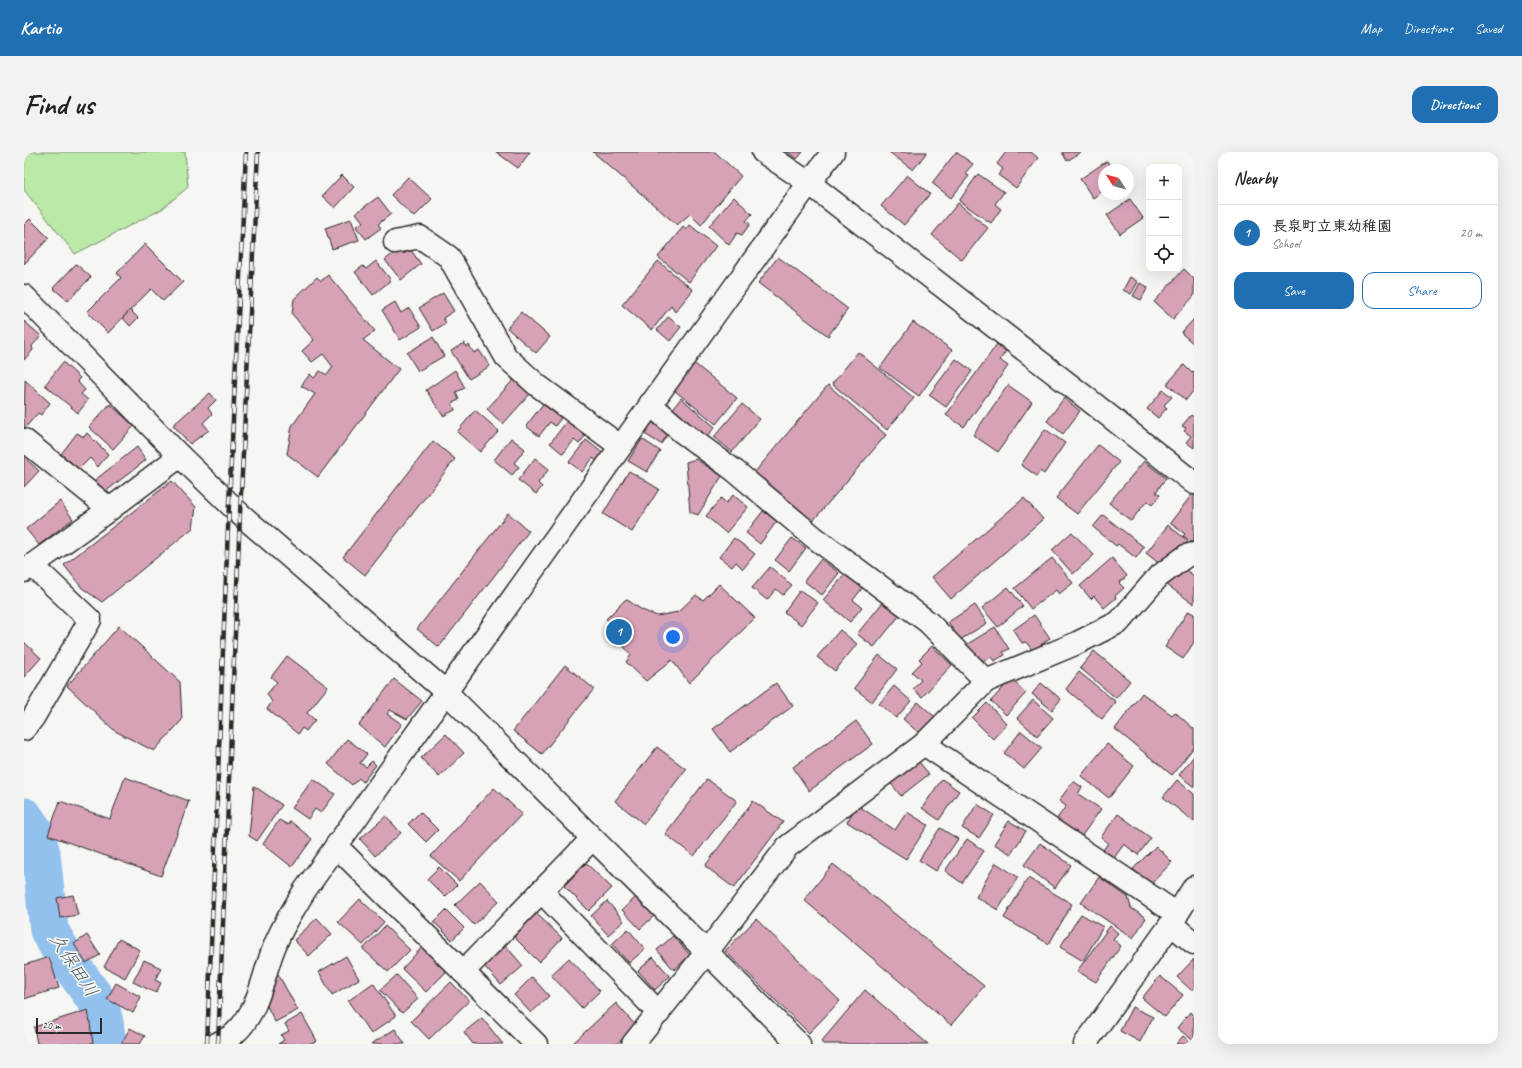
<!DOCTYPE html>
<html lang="en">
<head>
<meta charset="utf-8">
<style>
	:root { --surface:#fff; --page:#f2f2f2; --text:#202124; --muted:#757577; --line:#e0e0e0; --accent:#1f6fb2 }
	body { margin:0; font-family:Caveat,"Klee One",sans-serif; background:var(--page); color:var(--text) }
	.controls { position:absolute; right:12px; top:12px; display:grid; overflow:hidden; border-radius:8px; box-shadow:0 4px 16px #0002 }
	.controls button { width:36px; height:36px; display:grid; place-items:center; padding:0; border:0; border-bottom:1px solid var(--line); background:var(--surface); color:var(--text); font:20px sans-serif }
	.compass { position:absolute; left:1074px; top:12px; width:36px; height:36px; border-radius:50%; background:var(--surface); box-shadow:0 4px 16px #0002; rotate:306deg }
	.scale { position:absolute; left:12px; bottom:10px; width:66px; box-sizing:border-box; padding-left:4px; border:2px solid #2b2b2b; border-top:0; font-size:11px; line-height:14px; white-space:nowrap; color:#2b2b2b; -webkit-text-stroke:3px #f6f6f2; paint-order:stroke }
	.you { position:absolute; left:649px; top:485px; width:14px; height:14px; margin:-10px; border:3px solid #fff; border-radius:50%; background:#1a73e8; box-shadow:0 0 0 6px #1a73e833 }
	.badge { display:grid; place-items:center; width:26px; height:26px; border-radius:50%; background:var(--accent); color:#fff; font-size:13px; font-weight:700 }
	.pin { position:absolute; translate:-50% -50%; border:2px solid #fff; box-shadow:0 1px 4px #0006 }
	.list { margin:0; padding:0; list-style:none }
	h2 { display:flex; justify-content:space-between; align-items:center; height:52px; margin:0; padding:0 16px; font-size:17px }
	h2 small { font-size:13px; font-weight:400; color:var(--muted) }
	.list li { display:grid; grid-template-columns:26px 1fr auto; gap:12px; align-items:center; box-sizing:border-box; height:56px; padding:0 16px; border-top:1px solid var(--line) }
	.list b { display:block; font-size:15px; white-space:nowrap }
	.list p { margin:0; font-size:13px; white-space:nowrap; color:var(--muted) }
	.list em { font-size:13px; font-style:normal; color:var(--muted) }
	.actions { display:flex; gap:8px; padding:12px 16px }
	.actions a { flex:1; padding:9px 0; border:1px solid var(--accent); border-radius:12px; text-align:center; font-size:14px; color:var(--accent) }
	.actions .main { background:var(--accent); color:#fff }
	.icon { flex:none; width:22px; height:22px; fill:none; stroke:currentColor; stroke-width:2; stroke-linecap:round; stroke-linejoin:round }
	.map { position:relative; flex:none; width:1170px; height:892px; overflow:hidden; border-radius:12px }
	header { display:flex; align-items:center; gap:24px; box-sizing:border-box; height:56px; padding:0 20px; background:var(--accent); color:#fff }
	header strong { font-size:19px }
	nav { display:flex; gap:22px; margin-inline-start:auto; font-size:14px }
	.intro { display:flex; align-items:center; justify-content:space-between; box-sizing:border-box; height:96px; padding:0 24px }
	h1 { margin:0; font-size:28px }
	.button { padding:10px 18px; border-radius:12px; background:var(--accent); color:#fff; font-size:14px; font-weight:700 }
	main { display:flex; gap:24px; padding:0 24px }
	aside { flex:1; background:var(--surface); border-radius:12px; box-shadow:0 4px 16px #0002 }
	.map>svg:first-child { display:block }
	.green { fill:#bbeaa8; stroke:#738a6a }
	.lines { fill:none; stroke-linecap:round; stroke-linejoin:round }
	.river { stroke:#93c1ee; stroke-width:39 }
	.building { fill:#d7a1b8; stroke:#2b2b2b }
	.street-casing { stroke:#2b2b2b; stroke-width:25 }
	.street { stroke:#f6f6f2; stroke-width:22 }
	.rail-casing { stroke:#2b2b2b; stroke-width:4.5 }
	.rail { stroke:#f6f6f2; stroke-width:3; stroke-dasharray:9; stroke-linecap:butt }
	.labels { text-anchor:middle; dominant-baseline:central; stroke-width:3.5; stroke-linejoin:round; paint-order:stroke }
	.water-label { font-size:18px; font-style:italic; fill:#4a5866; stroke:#f6f6f2 }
</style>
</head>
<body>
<header>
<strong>Kartio</strong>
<nav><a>Map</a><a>Directions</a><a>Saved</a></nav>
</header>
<div class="intro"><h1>Find us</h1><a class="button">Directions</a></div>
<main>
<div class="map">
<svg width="1170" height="892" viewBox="0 0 1170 892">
	<rect width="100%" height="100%" fill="#f6f6f2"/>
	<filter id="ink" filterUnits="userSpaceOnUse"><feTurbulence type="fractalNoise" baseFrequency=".025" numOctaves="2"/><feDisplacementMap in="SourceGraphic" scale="8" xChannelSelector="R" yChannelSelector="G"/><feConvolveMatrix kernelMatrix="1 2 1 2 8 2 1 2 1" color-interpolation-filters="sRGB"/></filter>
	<g filter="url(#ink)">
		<!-- green -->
		<path class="green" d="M0,0h161l3,35 -26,22 -87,45 -51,-64z"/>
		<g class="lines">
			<!-- river -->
			<path class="river" d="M0,665l11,16 6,20 8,77 14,24 36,50 5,18 3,22"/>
		</g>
		<!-- building -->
		<g class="building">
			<path d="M472,0h34l-12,16z"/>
			<path d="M569,0h122l26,24 -40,49 -11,-11 -13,11z"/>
			<path d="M763,0h16l-6,7z"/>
			<path d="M865,0h38l-14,18z"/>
			<path d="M932,0l17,12 -8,9 4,3 -18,22 -19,-15z"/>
			<path d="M982,0h25l7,6 -22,30 -18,-13 5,-6 -6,-5z"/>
			<path d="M1038,0h19l-14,9z"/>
			<path d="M1083,9l6,9h-9v20l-11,8 -13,-19z"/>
			<path d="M954,22l26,18 -9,12 6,5 -10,14 -32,-22z"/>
			<path d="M318,23l12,12 -19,21 -13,-12z"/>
			<path d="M883,23l23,19 -26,31 -23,-19z"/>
			<path d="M384,25l24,22 -18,18 -23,-22z"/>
			<path d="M354,45l13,17 -13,10 3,4 -15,11 -10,-12 7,-5 -7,-9z"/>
			<path d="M710,45l18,17 -6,7 4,3 -8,11 -5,-2 -8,12 -20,-19z"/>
			<path d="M1106,47l13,19 -23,16 -13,-19z"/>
			<path d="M934,51l30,25 -26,32 -30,-25z"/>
			<path d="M6,67l19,19 -25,26v-39z"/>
			<path d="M327,67l8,21 -27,9 -7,-21z"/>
			<path d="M666,73l26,21 -27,36 -31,-25 25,-30 3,3z"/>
			<path d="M121,92l38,38 -20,19 -12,-12 -43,44 -21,-21 34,-34 -4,-5z"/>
			<path d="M376,96l4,6 6,-5 11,15 -20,16 -16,-20z"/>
			<path d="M754,105l70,52 -20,27 -70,-53z"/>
			<path d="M352,109l15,19 -18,15 -18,-23 8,-6 3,3z"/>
			<path d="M634,109l35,29 -18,22 -4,-6 -19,24 -30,-25z"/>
			<path d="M52,112l15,13 -23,24 -15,-13z"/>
			<path d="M1160,117l10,10v17l-21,23 -19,-17z"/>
			<path d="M304,123l47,56 -12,9 36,29 -81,108 -31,-23 5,-28 23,-32 -14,-8 9,-12 4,4 6,-7 7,4 6,-8 -10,-13 -11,8 -10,-11 12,-11 -22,-26 2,-15 23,-22 4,4z"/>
			<path d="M1106,125l8,5 -7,12 -8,-4z"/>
			<path d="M1116,131l8,4 -7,13 -8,-4z"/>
			<path d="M419,141l11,18 -11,7 3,5 -13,8 -14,-23z"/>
			<path d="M371,150l6,11 8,-5 12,19 -21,13 -18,-30z"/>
			<path d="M106,158l8,8 -8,8 -7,-8z"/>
			<path d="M497,160l29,25 -14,16 -29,-25z"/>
			<path d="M644,165l13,10 -11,14 -13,-11z"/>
			<path d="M1170,167v25l-13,-11z"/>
			<path d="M0,169l17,15 -9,10 1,4 -9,10z"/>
			<path d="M889,170l39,28 -33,46 -39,-28z"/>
			<path d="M409,185l11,19 -26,15 -11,-18z"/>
			<path d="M440,191l2,4 3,-2 5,8 5,-3 11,16 -21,13 -18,-28z"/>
			<path d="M973,192l9,7 -6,9 8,6 -44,61 -18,-12z"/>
			<path d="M834,200l56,46 -27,32 -55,-46z"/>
			<path d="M932,207l16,12 -26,36 -17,-12z"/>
			<path d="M666,208l47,38 -21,26 -47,-38z"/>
			<path d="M39,210l17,16 -3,3 8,9 -4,4 7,6 -10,13 -33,-28z"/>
			<path d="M1160,213l8,8 2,-2v19l-8,10 -19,-16z"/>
			<path d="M431,218l10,18 -9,4 3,8 -7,3 3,7 -12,6 -17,-26z"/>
			<path d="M490,227l16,15 -27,30 -16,-15z"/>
			<path d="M1,228l25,23 -9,12 -3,-2 -14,16z"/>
			<path d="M804,233l58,50 -74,87 -58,-49z"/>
			<path d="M984,233l24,17 -34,50 -25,-17z"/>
			<path d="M1139,238l9,7 -8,8 3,3 -9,10 -11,-9z"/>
			<path d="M186,241l6,7 -8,8 4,6 -9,9 6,7 -19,14 -17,-19z"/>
			<path d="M657,246l34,29 -12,14 -34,-27z"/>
			<path d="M1040,246l16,13 -17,23 -16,-13z"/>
			<path d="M86,252l24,22 -21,23 -24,-22z"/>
			<path d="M519,252l18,14 -6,8 -5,-4 -11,14 -13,-10z"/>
			<path d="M718,252l18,15 -28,33 -18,-15z"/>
			<path d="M451,258l24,21 -19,21 -23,-20z"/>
			<path d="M1167,263l3,2v31l-8,-6 5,-6 -7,-5 2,-3 -4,-2z"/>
			<path d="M627,267l19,12 -9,13 -18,-11z"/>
			<path d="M543,269l18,15 -6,8 -5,-4 -11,14 -13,-11z"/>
			<path d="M1021,277l20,14 -21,31 -4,-3 -3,5 -16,-11z"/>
			<path d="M53,281l7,4 3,-4 21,21 -10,13 -8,-9 -11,11 -18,-15z"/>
			<path d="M487,286l14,11 -11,14 5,4 -7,8 -18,-15z"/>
			<path d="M618,287l18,12 -13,21 -19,-11z"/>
			<path d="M562,288l18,14 -6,8 -5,-4 -11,14 -13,-10z"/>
			<path d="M409,289l22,18 -90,116 -22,-18z"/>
			<path d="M1074,293l21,17 -42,52 -21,-16z"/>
			<path d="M113,295l9,13 -41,32 -10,-12z"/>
			<path d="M0,305l15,14 -15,16z"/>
			<path d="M511,306l14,11 -11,14 4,4 -6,7 -18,-14z"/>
			<path d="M672,307l26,17 -24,39 -8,-3 -4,-50z"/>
			<path d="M1120,309l22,17 -10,14 4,3 -8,10 -5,-4 -16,20 -22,-18z"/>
			<path d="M605,319l30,18 -27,43 -29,-18z"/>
			<path d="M148,329l24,26 -3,21 -91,74 -20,-14 -18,-23z"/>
			<path d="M1169,341l1,1v47l-1,2 -10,-7 2,-2 -15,-11z"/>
			<path d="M709,343l15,12 -22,26 -20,-17 15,-18 5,5z"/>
			<path d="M1000,346l19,21 -92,80 -19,-22z"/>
			<path d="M36,349l13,18 -34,26 -13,-16z"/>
			<path d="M739,359l14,10 -17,23 -14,-11z"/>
			<path d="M484,361l21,18 -90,116 -22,-18z"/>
			<path d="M1079,363l41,32 -8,11 -18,-14 -2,2 -23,-19z"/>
			<path d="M1144,373l20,16 -12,16 -15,8 -15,-12z"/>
			<path d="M1048,380l22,23 -21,19 -21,-24z"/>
			<path d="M710,386l21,16 -12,15 -7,-7 -4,5 -13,-10z"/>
			<path d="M768,386l14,10 -17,23 -14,-11z"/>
			<path d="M1028,406l21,25 -14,11 -3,-4 -25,19 -16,-21z"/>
			<path d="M1088,406l15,18 -8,7 5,5 -9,8 1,2 -12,10 -10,-12 -3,3 -11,-13z"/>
			<path d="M797,407l18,14 -17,22 -18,-14z"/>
			<path d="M746,415l22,18 -9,10 -7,-6 -9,11 -15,-12z"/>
			<path d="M1159,416l11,8v28l-27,-19 8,-12z"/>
			<path d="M823,420l17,14 -11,14 9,7 -12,15 -27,-22z"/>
			<path d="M695,432l36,34 -66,65 -17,-23 -26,21 -20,-19 5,-7 -16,-19 5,-9 -14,-8 20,-20 16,11 15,6 21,-4 18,-17 7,5z"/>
			<path d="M984,435l15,19 -25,21 -16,-19z"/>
			<path d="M776,438l18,13 -17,22 -17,-13z"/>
			<path d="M860,449l16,14 -26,32 -17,-13z"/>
			<path d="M951,453l12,18 -27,17 -12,-18z"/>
			<path d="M1164,459l6,3v28l-11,17 -18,-12z"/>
			<path d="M1010,463l16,23 -17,13 -7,-9 -4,1 -9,-13z"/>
			<path d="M95,474l61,56 2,38 -28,31 -39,-20 -48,-45z"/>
			<path d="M971,475l14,22 -6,3 2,3 -11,6 -3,-4 -8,4 -1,-2 -5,4 -11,-18z"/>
			<path d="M816,478l17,14 -22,27 -18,-14z"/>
			<path d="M0,490l17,16 -17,19z"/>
			<path d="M908,494l20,19 -30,32 -9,-8 8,-9 -9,-8 10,-10 -3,-3z"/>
			<path d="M1070,499l36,30 -14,17 -36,-30z"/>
			<path d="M855,503l18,14 -25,33 -18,-14z"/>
			<path d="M263,504l41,31 -21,26 8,7 -9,11 -4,-3 -4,6 -31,-25 5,-7 -5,-8 10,-12 -6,-5z"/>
			<path d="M541,513l29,24 -52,65 -29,-23z"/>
			<path d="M1055,520l37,30 -14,17 -36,-30z"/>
			<path d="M370,527l28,22 -15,18 -17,-9 -3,4 15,10 -17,23 -26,-22z"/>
			<path d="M987,527l15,14 -20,22 -15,-14z"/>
			<path d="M752,531l17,23 -63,46 -17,-23z"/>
			<path d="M1017,531l20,16 -9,11 -20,-16z"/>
			<path d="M870,534l17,15 -15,17 -17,-14z"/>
			<path d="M1118,541l30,22 3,-3 19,17v18l-22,28 -57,-46z"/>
			<path d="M1009,548l20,18 -16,18 -20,-18z"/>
			<path d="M894,550l17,15 -15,17 -17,-15z"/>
			<path d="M963,551l20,21 -14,15 -21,-21z"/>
			<path d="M832,569l17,23 -64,47 -16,-24z"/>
			<path d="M997,579l21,17 -18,21 -20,-16z"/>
			<path d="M422,582l18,19 -25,24 -18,-19z"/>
			<path d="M323,587l20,15 -7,9 6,4 6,-6 4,4 -13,17 -4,-4 -7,7 -24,-21z"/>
			<path d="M1083,592l27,22 -25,32 -28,-22z"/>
			<path d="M633,595l29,22 -42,55 -29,-23z"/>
			<path d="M1170,604v31l-15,-12z"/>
			<path d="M891,605l14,17 -28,22 -13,-16z"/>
			<path d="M101,625l64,24 -28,75 -113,-41 12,-34 50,18z"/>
			<path d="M289,627l22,15 -14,19 -6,-4 -7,10 -16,-11z"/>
			<path d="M683,627l30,22 -43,55 -29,-22z"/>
			<path d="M918,627l17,12 -20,29 -17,-12z"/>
			<path d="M1153,628l17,14v28l-31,-25z"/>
			<path d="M1049,629l9,6 -4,7 23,15 -20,28 -25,-17 10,-14 -7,-5z"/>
			<path d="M230,634l28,19 -25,36 -8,-5z"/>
			<path d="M470,636l28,26 -63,67 -28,-25z"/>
			<path d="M729,649l30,21 -49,66 -29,-22z"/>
			<path d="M953,652l17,11 -15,23 -17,-10z"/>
			<path d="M833,653l38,25 12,-18 21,13 -22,34 -59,-37z"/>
			<path d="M396,660l18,18 -12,12 -18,-18z"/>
			<path d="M1094,662l33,24 -13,17 -14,-11 -10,14 -11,-8 5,-7 -7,-6z"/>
			<path d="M362,664l15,17 -26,23 -15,-17z"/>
			<path d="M255,668l9,5 2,-4 22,18 -20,28 -29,-23z"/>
			<path d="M985,669l17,10 -15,23 -17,-10z"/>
			<path d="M916,676l18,11 -22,32 -17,-11z"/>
			<path d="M943,687l17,12 -22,32 -17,-12z"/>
			<path d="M1016,691l31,22 -16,23 -31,-23z"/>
			<path d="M1132,694l16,16 -22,23 -17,-16z"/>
			<path d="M562,711l26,25 -23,23 -25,-25z"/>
			<path d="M972,711l22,14 -20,33 -22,-13z"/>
			<path d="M809,712l151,122 -33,39 -147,-125z"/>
			<path d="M415,715l18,18 -12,12 -18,-18z"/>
			<path d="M1075,725l29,20 3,11 15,10 -13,20 -52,-35z"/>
			<path d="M1004,726l44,26 -23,40 -45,-26z"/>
			<path d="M456,729l19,20 -25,24 -19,-20z"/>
			<path d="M49,743l5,20 -18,3 -3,-20z"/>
			<path d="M614,743l17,20 -15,14 -18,-19z"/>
			<path d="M336,747l24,23 -21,23 -25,-23z"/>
			<path d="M583,749l17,20 -16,14 -17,-19z"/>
			<path d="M422,758l18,18 -12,12 -18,-18z"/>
			<path d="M512,761l26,25 -23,24 -25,-25z"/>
			<path d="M1057,762l22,13 -20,34 -23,-14z"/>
			<path d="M293,766l15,16 -23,22 -15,-16z"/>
			<path d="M732,767l84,82 -31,32 -84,-82z"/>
			<path d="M361,774l25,24 -22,22 -25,-23z"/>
			<path d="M1086,774l8,7 -5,6 8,7 -25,36 -19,-11z"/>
			<path d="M604,777l17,20 -16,14 -17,-19z"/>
			<path d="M63,783l13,20 -14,8 -12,-19z"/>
			<path d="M649,784l17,19 -16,15 -17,-20z"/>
			<path d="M95,787l21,11 -15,28 -21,-11z"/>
			<path d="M399,794l25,24 -22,22 -24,-23z"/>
			<path d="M482,794l17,20 -22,19 -17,-19z"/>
			<path d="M322,804l13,23 -27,16 -13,-23z"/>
			<path d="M25,805l10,31 -35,11v-34z"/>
			<path d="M629,805l17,19 -15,14 -17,-19z"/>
			<path d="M545,806l31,33 -18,17 -31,-33z"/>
			<path d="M1170,807v29l-2,3 -15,-14z"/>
			<path d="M120,808l17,8 -6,12 6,3 -5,10 -23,-11z"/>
			<path d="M254,822l20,36 -23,12 -12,-24 9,-20z"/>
			<path d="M373,823l21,24 -16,14 -22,-23z"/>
			<path d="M1136,824l23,19 -18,22 -23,-19z"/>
			<path d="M508,825l17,19 -18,17 -17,-18z"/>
			<path d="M427,830l18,19 -40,38 -18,-18z"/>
			<path d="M92,831l25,14 -8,16 -26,-14z"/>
			<path d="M349,831l23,33 -25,18 -23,-33z"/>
			<path d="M841,838l63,54h-105l-2,-2z"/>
			<path d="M592,851l20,23 -19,18h-45z"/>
			<path d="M1108,855l21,10 -13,25 -20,-11z"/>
			<path d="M64,858l5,34h-56l-3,-17z"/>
			<path d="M1166,860l4,4v25l-17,-13z"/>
			<path d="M278,862l15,27 -5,3h-34l6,-4 -3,-5 8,-4 -4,-7z"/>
			<path d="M458,866l21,26h-30l-9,-12z"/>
			<path d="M106,876l15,8 -5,8h-19z"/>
			<path d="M371,877l10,15h-34z"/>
			<path d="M1159,884l9,8h-16z"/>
		</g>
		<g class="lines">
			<!-- street casing -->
			<g class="street-casing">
				<g id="street">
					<path d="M739,0l46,31 280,217 105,83"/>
					<path d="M371,90l25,-5 29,20 57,100 31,28 83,61"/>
					<path d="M0,144l156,160 60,58 206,178 353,352"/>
					<path d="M626,252l32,28 53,39 80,67 113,84 58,59"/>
					<path d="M0,288l86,69"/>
					<path d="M0,419l86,-62 70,-53"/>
					<path d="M0,577l9,-11 57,-98 -58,-55"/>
					<path d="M900,592l253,170"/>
					<path d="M312,694l200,198"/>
					<path d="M517,739l118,122"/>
					<path d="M1147,772l23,19"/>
					<path d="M439,820l129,-133"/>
					<path d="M193,892c6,-4 13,-6 18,-11 23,-21 27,-53 37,-80 8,-23 21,-43 33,-63l428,-601 76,-106 24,-31"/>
					<path d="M609,892l73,-91 81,-106 137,-103 62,-63 89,-37 44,-22 39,-45 28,-21 8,-2"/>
					<path d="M1061,892l86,-120 23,-37"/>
				</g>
			</g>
			<!-- street -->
			<use href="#street" class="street"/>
			<!-- rail casing -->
			<g class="rail-casing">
				<g id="rail">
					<path d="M183,892l22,-541 17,-351"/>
					<path d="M194,892l22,-530 18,-362"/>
				</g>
			</g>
			<!-- rail -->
			<use href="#rail" class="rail"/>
		</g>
	</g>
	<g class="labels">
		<!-- water labels -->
		<g class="water-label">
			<text transform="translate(50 813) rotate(57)">久保田川</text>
		</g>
	</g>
</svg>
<div class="controls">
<button>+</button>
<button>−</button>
<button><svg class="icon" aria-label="locate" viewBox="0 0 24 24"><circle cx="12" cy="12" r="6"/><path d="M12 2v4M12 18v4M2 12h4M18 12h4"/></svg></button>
</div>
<svg class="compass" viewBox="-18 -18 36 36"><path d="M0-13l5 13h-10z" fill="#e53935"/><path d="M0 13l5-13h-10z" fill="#757577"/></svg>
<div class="scale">20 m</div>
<div class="you"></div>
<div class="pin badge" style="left:595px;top:480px">1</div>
</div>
<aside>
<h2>Nearby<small></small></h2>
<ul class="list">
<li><span class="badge">1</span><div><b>長泉町立東幼稚園</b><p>School</p></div><em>20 m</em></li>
</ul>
<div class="actions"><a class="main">Save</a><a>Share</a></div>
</aside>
</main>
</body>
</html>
